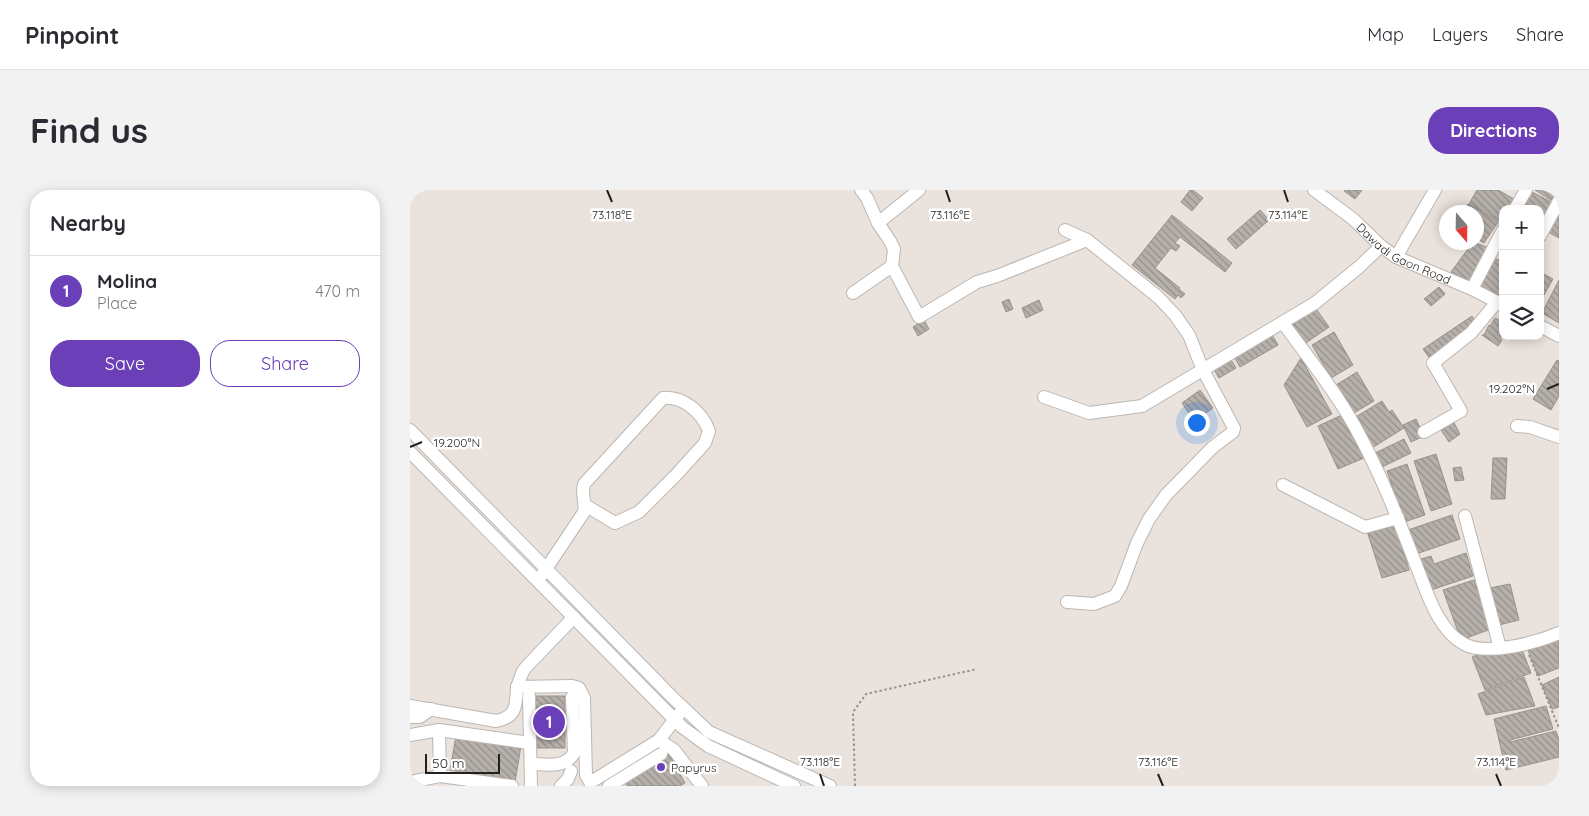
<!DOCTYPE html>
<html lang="en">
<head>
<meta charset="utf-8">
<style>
	:root { --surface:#fff; --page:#f2f2f3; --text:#2b2b33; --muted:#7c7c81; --line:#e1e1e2; --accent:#6a3fb7 }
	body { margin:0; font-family:Quicksand,sans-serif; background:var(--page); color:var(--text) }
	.controls { position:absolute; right:15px; top:15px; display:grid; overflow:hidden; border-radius:10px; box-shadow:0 2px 12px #0003 }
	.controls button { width:45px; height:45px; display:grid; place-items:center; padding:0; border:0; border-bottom:1px solid var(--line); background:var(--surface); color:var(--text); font:25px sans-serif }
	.compass { position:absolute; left:1029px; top:15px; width:45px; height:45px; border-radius:50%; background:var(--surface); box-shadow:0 2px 12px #0003; rotate:160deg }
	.scale { position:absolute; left:15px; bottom:12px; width:75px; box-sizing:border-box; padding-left:5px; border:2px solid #221f1d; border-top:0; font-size:14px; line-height:18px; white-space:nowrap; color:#221f1d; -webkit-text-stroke:4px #fff; paint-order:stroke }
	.you { position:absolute; left:786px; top:232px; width:18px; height:18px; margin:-12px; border:4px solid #fff; border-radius:50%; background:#1a73e8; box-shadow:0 0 0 8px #1a73e833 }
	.badge { display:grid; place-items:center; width:32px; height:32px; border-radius:50%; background:var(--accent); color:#fff; font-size:16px; font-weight:700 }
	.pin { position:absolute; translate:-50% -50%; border:2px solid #fff; box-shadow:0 1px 5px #0006 }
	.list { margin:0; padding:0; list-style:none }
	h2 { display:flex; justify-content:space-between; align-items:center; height:65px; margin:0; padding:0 20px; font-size:21px }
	h2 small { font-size:16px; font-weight:400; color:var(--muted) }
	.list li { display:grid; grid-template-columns:32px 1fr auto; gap:15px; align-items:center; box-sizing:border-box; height:70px; padding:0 20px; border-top:1px solid var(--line) }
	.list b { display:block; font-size:19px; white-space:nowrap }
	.list p { margin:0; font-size:16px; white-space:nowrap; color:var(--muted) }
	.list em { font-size:16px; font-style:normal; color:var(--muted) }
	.actions { display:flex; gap:10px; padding:15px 20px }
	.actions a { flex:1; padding:11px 0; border:1px solid var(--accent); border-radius:20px; text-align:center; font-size:18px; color:var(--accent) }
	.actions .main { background:var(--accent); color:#fff }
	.icon { flex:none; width:28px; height:28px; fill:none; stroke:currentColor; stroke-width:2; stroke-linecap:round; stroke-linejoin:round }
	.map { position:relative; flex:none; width:1149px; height:596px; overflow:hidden; border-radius:20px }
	header { display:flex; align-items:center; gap:30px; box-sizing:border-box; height:70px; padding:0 25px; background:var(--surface); border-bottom:1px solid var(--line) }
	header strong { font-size:24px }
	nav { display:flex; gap:28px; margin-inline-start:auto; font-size:18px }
	.intro { display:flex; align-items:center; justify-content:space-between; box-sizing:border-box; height:120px; padding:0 30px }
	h1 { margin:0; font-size:35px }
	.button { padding:12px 22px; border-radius:20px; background:var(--accent); color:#fff; font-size:18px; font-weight:700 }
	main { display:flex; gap:30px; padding:0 30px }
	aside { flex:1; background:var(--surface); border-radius:20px; box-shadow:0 2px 12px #0003 }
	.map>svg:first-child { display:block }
	.building { fill:url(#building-back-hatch); stroke:#98928d }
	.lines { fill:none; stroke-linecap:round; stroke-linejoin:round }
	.minor-casing { stroke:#bdb6b1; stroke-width:14 }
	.path { stroke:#98938f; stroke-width:2; stroke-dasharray:2.5 2.5; stroke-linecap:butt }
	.minor { stroke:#fff; stroke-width:12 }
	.ticks { fill:none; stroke:#221f1d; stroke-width:2 }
	.poi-dot { fill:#6a3fb7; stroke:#fff; stroke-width:2 }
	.labels { text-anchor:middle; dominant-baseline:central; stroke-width:5; stroke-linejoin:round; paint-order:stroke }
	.street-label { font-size:12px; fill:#221f1d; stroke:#fff }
	.poi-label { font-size:12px; fill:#221f1d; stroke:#fff; text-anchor:start }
	.ticks-label { font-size:12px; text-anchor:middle; fill:#221f1d; stroke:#fff; stroke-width:5; stroke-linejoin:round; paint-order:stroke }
</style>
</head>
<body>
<header>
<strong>Pinpoint</strong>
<nav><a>Map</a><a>Layers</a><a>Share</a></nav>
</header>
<div class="intro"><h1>Find us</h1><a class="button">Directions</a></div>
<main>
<aside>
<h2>Nearby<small></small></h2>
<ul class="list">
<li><span class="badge">1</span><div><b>Molina</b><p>Place</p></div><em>470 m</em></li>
</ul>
<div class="actions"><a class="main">Save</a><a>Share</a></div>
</aside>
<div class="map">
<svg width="1149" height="596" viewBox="0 0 1149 596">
	<defs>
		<pattern id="building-back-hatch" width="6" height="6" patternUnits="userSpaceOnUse" patternTransform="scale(1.25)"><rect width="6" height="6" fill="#b6b0ab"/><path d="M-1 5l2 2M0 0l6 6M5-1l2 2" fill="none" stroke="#948f8b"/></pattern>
	</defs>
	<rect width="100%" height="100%" fill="#e9e2dd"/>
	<!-- building -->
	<g class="building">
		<path d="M780,0h3l10,8 -11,13 -11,-9z"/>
		<path d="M936,0h16l-7,9 -11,-8z"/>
		<path d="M1067,0h21l16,9 -6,10h-5v10l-2,3 -32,-18z"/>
		<path d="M1125,0h23l-7,10z"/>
		<path d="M1120,1l24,12 -9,18 -5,-2v-10h-18z"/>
		<path d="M1058,14l30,18 -14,21 -8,-5v-26h-13z"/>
		<path d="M850,20l9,10 -33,29 -9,-10z"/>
		<path d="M1149,22v26l-11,-6z"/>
		<path d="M762,25l60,48 -7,9 -45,-35 -5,6 5,3 -4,5 -5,-3 -16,20 25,20 -1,1 6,5 -4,4 -3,-3 -3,4 -43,-34z"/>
		<path d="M1063,52l16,6 -14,35 -24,-11z"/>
		<path d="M1084,68l9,4v32l-4,7 -21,-11z"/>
		<path d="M1130,82l13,7 -13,23z"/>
		<path d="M1149,90v43l-17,-10z"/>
		<path d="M1029,97l6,7 -14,12 -7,-7z"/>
		<path d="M599,109l4,10 -7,3 -4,-10z"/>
		<path d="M629,110l4,10 -17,8 -4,-10z"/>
		<path d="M904,116l15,21 -26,18 -15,-21z"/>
		<path d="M1062,126l3,5 -6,5 2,3 -38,34 -10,-14z"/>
		<path d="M1085,128l8,4v11l-3,5 2,2 -4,6 -16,-11h2l5,-10 1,1z"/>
		<path d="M514,130l5,9 -11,7 -5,-9z"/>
		<path d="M924,142l19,33 -22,13 -19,-33z"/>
		<path d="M861,143l7,12 -38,22 -7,-12z"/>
		<path d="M820,168l6,10 -17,10 -6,-10z"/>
		<path d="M891,168l31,56 -25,13 -23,-42z"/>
		<path d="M1147,170l2,1v35l-8,14 -18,-11z"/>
		<path d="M947,182l17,29 -22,13 -16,-29z"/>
		<path d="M790,200l13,18 -19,13 -12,-18z"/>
		<path d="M972,211l7,11 3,-2 12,18 -32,20 -18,-30z"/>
		<path d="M934,224l20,44 -26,11 -20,-43z"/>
		<path d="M1006,229l8,17 -13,6 -8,-17z"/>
		<path d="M1042,229l8,15 -11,8 -10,-15z"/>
		<path d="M994,249l7,14 -31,15 -7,-14z"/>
		<path d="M1026,264l16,50 -21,7 -17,-50z"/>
		<path d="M1083,268h14l-2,41h-14z"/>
		<path d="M997,274l18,51 -21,7 -17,-51z"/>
		<path d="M1051,277l3,13 -9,1 -2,-13z"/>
		<path d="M1042,325l8,24 -44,15 -8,-24z"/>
		<path d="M985,332l14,48 -27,8 -15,-47z"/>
		<path d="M1056,363l7,23 -45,15 -10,-31 13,-4 3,8z"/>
		<path d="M1064,390l17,49 -30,11 -18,-50z"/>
		<path d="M1100,394l9,36 -20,5 -9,-37z"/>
		<path d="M1149,447v31l-21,8 -10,-26z"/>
		<path d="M1111,457l10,26 -46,17 -13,-33 11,-5z"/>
		<path d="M1114,487l11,29 -49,9 -8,-21z"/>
		<path d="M1149,487v30l-7,2 -10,-24z"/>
		<rect x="122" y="506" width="33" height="52"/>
		<path d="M1136,516l7,23 -43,11v2l46,-11 3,9v17l-53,13 -12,-51z"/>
		<path d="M46,545l65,11 -6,36 -65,-11z"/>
		<path d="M259,564l16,29 -5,3h-53l-4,-7z"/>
	</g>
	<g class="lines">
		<!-- minor casing -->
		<g class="minor-casing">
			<g id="minor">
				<path id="s1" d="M904,0l39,29 28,27 15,11 76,32 31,16"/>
				<path d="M1105,19l11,-19"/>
				<path d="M468,33l41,-33"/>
				<path d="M655,40l22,10 71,57 17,18 14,20 14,35 31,58 -1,4 -20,15 -47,48 -17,24 -12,24 -16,43 -6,10 -21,8 -27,-2"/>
				<path d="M1130,46l19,-35"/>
				<path d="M986,67l39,-67"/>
				<path d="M482,76l27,51 58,-35 20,-6 90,-36"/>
				<path d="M1062,99l31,-59"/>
				<path d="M443,103l39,-27 2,-17 -4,-8 -12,-18 -11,-25 -6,-8"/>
				<path d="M873,133c24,33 51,66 71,102 27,48 46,99 66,150 9,24 20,56 44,69 22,12 72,-1 95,-11"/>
				<path d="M1130,136l19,10"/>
				<path d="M634,207l45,16 53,-7 173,-103 44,-36 22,-21"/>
				<path d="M1107,236l13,1 29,10"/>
				<path d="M0,240l262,267 37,35 121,54"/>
				<path d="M1014,242l37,-21 -28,-48 38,-30 26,-31"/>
				<path d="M0,262l272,275 26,19 86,40"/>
				<path d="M873,295l82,42 33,-9"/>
				<path d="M1055,326l35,132"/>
				<path d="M132,385l42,-63c2,-11 -3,-17 0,-28l79,-86c20,-2 39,14 46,33l-4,12 -29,32 -37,37 -24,11 -30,-18"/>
				<path d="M107,497l6,-16 4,-5 47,-49"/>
				<path d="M119,506l2,90"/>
				<path d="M0,516l86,15c21,-4 20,-16 21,-34l55,-1 7,2 5,10 2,77 4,7 6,-3 63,-39 15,10 28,36"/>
				<path d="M0,527h10l11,-8"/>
				<path d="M29,540l1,46"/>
				<path d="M0,545l29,-5 91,13"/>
				<path d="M249,550l20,-26"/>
				<path d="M121,574c15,0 34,5 43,-11l-2,-56"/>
				<path d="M0,592l30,-6 72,10"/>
				<path d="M151,596l7,-7 3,-8"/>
				<path d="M199,596l52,-32"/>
			</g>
		</g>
		<!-- path -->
		<g class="path">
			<path d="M1119,465l30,73"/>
			<path d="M445,596l-2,-74 13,-18 111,-25"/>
		</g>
		<!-- minor -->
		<use href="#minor" class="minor"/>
	</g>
	<!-- ticks -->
	<path class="ticks" d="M197,0l5,12M536,0l4,12M874,0l4,12M1137,199l12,-5M0,257l12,-5M410,584l4,12M748,584l5,12M1086,584l5,12"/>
	<!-- markers -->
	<circle class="poi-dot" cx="251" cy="577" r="5"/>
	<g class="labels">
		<!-- street labels -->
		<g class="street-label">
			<text stroke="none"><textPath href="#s1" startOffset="111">Dawadi Gaon Road</textPath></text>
		</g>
		<!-- poi labels -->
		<g class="poi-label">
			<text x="261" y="577">Papyrus</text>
		</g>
	</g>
	<g class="ticks-label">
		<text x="202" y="29">73.118°E</text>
		<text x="540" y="29">73.116°E</text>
		<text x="878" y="29">73.114°E</text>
		<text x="1102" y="203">19.202°N</text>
		<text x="47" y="257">19.200°N</text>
		<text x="410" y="576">73.118°E</text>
		<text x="748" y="576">73.116°E</text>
		<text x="1086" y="576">73.114°E</text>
	</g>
</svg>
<div class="controls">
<button>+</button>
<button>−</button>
<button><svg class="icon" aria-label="layers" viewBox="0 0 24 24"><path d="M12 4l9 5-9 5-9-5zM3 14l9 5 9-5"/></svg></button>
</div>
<svg class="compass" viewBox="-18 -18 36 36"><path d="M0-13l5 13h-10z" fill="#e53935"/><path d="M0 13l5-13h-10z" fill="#7c7c81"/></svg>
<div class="scale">50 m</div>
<div class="you"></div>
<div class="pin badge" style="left:139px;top:532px">1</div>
</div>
</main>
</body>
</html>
